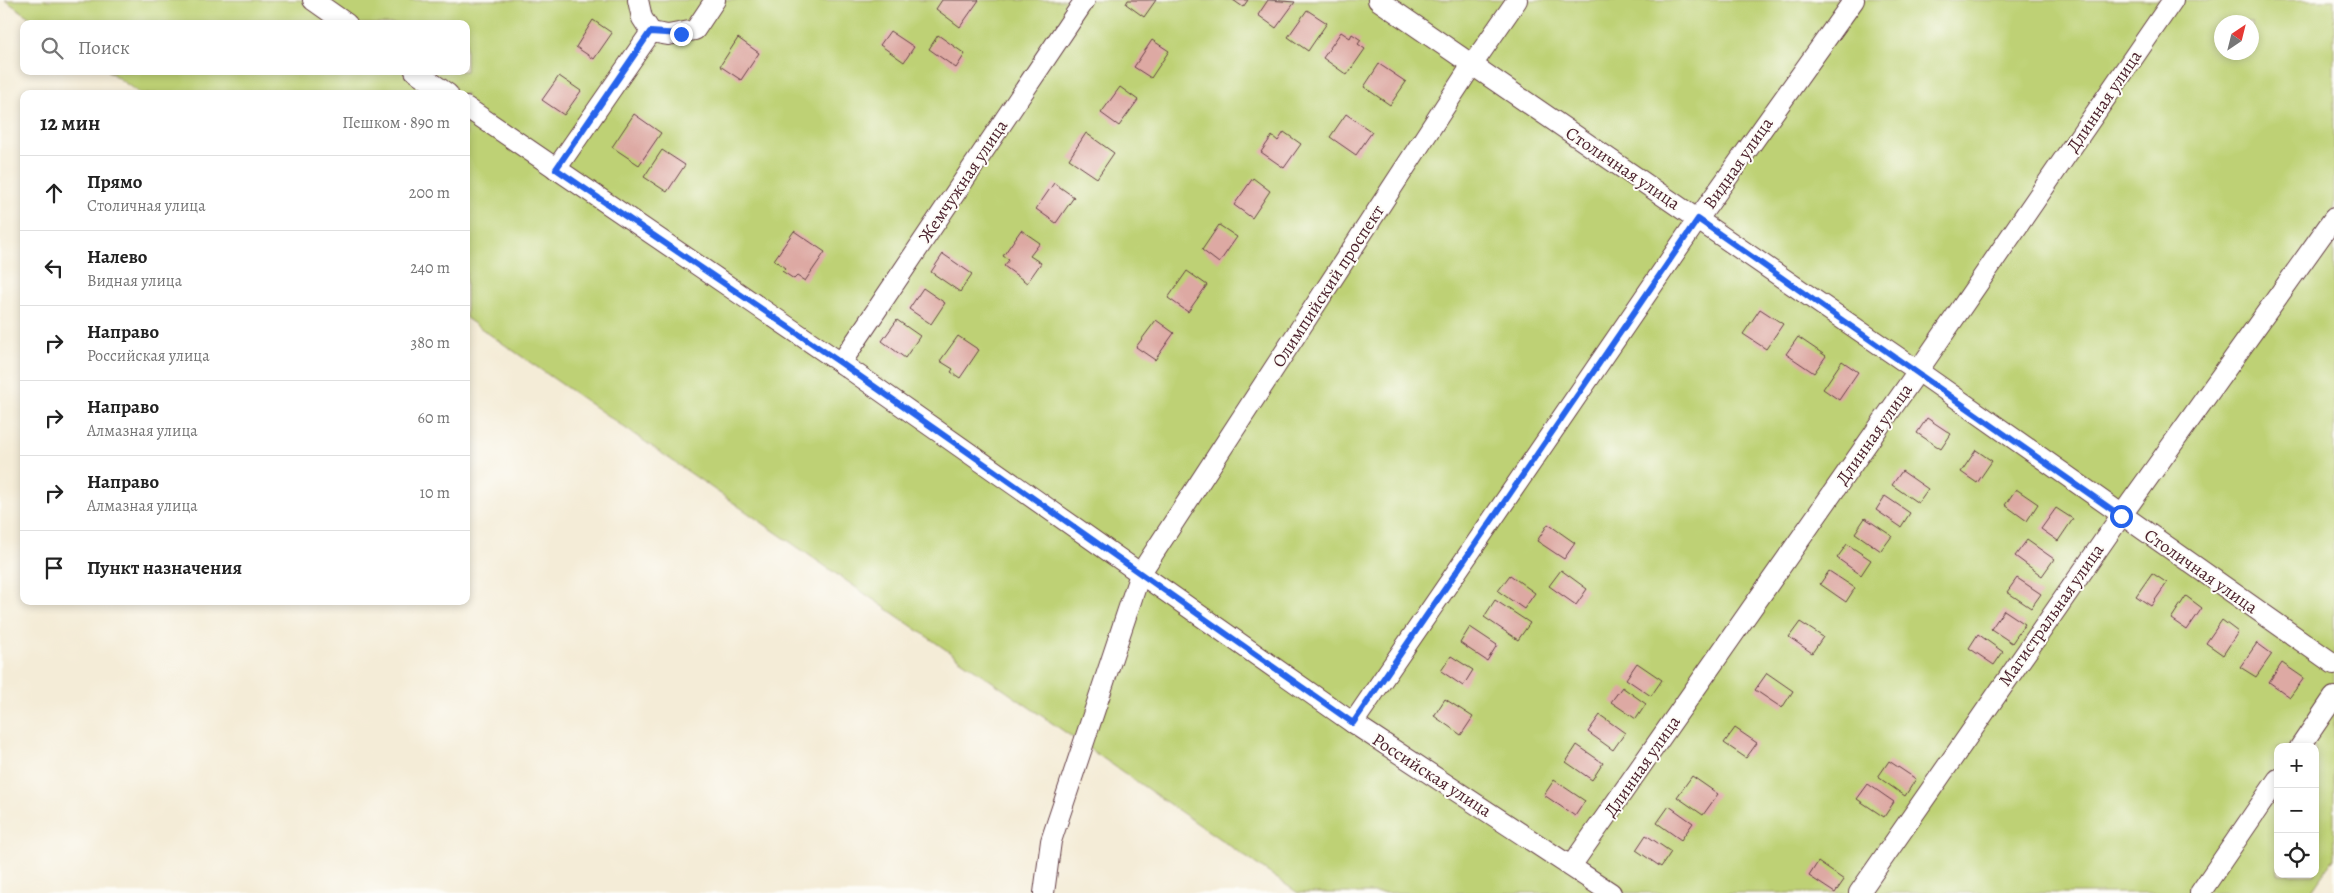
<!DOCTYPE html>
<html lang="ru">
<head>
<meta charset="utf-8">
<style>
	:root { --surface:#fff; --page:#f6f6f6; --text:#222; --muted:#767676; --line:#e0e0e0 }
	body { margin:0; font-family:Alegreya,serif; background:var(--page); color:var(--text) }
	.controls { position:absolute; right:15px; bottom:15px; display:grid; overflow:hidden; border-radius:10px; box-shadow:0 2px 8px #0003 }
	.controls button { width:45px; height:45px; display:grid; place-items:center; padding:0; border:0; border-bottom:1px solid var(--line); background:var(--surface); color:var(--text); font:25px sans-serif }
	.compass { position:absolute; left:2214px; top:15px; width:45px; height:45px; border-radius:50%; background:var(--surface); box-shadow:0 2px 8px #0003; rotate:35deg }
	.stop { position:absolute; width:15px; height:15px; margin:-11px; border:4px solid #2563eb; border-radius:50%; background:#fff }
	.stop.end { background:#2563eb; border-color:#fff; box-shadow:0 1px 5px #0008 }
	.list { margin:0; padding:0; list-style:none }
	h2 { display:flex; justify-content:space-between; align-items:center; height:65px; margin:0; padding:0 20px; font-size:21px }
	h2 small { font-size:16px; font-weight:400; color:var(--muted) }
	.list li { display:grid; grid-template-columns:32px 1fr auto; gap:15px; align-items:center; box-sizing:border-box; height:75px; padding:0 20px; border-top:1px solid var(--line) }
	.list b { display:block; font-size:19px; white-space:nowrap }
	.list p { margin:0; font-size:16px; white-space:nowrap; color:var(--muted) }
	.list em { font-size:16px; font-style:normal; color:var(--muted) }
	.icon { flex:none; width:28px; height:28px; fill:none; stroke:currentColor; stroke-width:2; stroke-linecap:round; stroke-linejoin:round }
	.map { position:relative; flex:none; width:2334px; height:893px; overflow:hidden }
	.search { position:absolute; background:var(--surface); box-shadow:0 2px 8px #0003; left:20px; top:20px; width:450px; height:55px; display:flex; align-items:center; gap:12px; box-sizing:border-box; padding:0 18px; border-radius:10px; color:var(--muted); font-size:19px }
	.panel { position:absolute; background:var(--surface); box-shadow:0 2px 8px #0003; left:20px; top:90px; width:450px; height:515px; border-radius:10px }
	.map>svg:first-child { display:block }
	.green { fill:#bed174; stroke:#847850; fill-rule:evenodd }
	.building { fill:#dda9a3 }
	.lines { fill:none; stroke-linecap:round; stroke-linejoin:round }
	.street-casing { stroke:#643e45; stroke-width:22 }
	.street { stroke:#fff; stroke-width:20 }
	.route { stroke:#2563eb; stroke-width:6 }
	.labels { text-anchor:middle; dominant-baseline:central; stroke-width:4; stroke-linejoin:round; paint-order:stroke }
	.street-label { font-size:18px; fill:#4a1f2b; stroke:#fdfcf7 }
</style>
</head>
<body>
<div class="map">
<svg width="2334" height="893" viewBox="0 0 2334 893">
	<rect width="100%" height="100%" fill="#fdfcf7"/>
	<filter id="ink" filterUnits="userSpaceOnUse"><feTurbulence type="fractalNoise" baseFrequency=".02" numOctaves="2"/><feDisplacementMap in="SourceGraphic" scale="10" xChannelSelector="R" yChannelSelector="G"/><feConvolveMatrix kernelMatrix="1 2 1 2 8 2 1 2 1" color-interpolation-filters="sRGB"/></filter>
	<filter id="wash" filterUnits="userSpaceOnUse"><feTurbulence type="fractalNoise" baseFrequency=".0096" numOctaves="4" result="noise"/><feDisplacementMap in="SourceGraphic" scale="20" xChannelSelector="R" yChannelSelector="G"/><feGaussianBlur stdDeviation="1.12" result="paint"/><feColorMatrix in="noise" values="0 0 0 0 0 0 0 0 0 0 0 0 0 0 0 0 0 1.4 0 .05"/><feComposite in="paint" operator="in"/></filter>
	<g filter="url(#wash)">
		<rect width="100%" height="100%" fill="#f4ecd7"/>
		<!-- green -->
		<path class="green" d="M5,0h2329v858l-24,35h-1012l-832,-575v-224h-325l-33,-23h358v-47h-427zM2222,22h30v30h-30zM2278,747h37v127h-37z"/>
		<g id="blocks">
			<!-- building -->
			<g class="building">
				<path d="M942,0h37l-19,27 -24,-18z"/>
				<path d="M1128,0h28l-12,17 -18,-13z"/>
				<path d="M1233,0h15l-5,7z"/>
				<path d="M1268,0l27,2 -19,26 -18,-13z"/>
				<path d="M1307,10l20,13 -19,28 -20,-14z"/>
				<path d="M593,20l19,13 -18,26 -18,-12z"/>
				<path d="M890,31l24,16 -10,15 -24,-17z"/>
				<path d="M1341,32l9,6 2,-4 9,6 -3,4 7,5 -18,26 -24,-17z"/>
				<path d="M938,35l27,19 -9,14 -27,-19z"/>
				<path d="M738,38l21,15 -18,27 -21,-14z"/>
				<path d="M1152,40l17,11 -18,27 -17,-11z"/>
				<path d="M1379,64l27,18 -16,23 -26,-18z"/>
				<path d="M559,76l22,15 -17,24 -22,-15z"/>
				<path d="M1120,87l18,13 -19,26 -18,-13z"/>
				<path d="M634,114l27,19 -22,32 -27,-18z"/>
				<path d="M1346,114l26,18 -16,23 -26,-18z"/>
				<path d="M1284,132l17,12 -17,24 -23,-16 11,-16 6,5z"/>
				<path d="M1086,133l28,20 -17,25 -28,-19z"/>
				<path d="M662,150l23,15 -18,27 -23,-15z"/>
				<path d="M1253,178l17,13 -18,27 -18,-13z"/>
				<path d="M1054,183l20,14 -18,26 -20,-14z"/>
				<path d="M1219,225l18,12 -18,26 -17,-13z"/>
				<path d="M1021,230l19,13 -10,13 11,7 -14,20 -23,-17 5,-6 -6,-4z"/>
				<path d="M794,231l31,21 -20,29 -8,-5 -3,3 -12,-8 3,-3 -11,-8z"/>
				<path d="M943,254l29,20 -12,18 -29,-20z"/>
				<path d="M1187,271l20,14 -19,27 -20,-14z"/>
				<path d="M923,288l22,15 -14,21 -22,-15z"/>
				<path d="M1760,309l23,15 -17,25 -23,-15z"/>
				<path d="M897,320l23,16 -15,22 -23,-17z"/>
				<path d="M1156,320l18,13 -19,27 -19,-13z"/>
				<path d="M958,336l21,14 -19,28 -9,-6 2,-3 -13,-8z"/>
				<path d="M1798,337l28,19 -12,17 -28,-19z"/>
				<path d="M1842,361l16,11 -19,28 -16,-11z"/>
				<path d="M1927,418l24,16 -10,15 -24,-16z"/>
				<path d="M1976,450l16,11 -15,22 -16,-11z"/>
				<path d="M1902,471l26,18 -10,14 -26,-18z"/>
				<path d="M2016,489l22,15 -11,17 -22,-16z"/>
				<path d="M1885,496l25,17 -9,14 -25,-17z"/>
				<path d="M2056,508l17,11 -15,22 -17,-12z"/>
				<path d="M1865,518l27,18 -11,15 -26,-18z"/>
				<path d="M1548,524l27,19 -11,16 -27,-18z"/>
				<path d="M2027,540l27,19 -12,17 -27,-20z"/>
				<path d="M1847,544l24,16 -10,15 -24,-17z"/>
				<path d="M1561,570l26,19 -11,16 -27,-19z"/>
				<path d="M1829,571l26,17 -9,14 -26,-18z"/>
				<path d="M2152,573l15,10 -16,23 -15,-10z"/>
				<path d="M1510,575l25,18 -11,16 -26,-18z"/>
				<path d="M2017,578l24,16 -10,14 -24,-16z"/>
				<path d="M2186,596l16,12 -15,22 -16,-11z"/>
				<path d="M1495,600l35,23 -12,17 -34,-23z"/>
				<path d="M2004,610l21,14 -13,19 -21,-14z"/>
				<path d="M2222,620l16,12 -15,23 -17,-12z"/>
				<path d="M1800,622l23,15 -11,16 -23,-16z"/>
				<path d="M1470,627l27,18 -10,16 -27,-18z"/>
				<path d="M1978,634l25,18 -9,13 -25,-17z"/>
				<path d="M2257,643l15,11 -16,23 -16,-10z"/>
				<path d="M1451,656l22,14 -10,16 -22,-15z"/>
				<path d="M1637,663l25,17 -11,16 -25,-17z"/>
				<path d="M2282,663l22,15 -14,19 -21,-15z"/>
				<path d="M1767,673l26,18 -11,17 -27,-18z"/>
				<path d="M1622,687l24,17 -10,15 -25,-17z"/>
				<path d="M1445,699l28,18 -12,18 -27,-19z"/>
				<path d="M1600,715l25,18 -12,17 -25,-18z"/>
				<path d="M1735,728l22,15 -11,15 -22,-15z"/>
				<path d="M1577,745l26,18 -11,17 -26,-18z"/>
				<path d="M1889,761l27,18 -11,17 -27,-19z"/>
				<path d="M1692,776l26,18 -15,21 -26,-18z"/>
				<path d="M1554,780l31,21 -10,15 -31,-21z"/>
				<path d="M1868,784l26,18 -10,15 -27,-18z"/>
				<path d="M1669,806l24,17 -12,17 -24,-17z"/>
				<path d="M1646,835l25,17 -10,15 -25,-17z"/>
				<path d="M1818,862l26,18 -9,13 -26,-17z"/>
			</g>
		</g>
	</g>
	<g filter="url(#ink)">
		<use href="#blocks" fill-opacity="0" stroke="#643e45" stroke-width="1"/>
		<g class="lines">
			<!-- street casing -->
			<g class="street-casing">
				<g id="street">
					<path d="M313,0l34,24"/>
					<path d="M638,0l4,18 9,14"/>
					<path d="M1378,0l540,371 416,293"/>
					<path d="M415,71l33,23"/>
					<path d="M466,107l375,256 512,360 258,170"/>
					<path d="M556,169l95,-137 17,3 27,-5 20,-30"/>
					<path d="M841,363l244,-363"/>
					<path d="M1353,723l345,-504 156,-219"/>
					<path d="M2300,747l34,-50"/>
					<path d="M1571,866l347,-495 255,-371"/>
					<path d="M1044,893l7,-52 89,-267 332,-509 45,-65"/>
					<path d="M1859,893l262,-377 213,-298"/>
					<path d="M2200,893l78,-114"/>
				</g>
			</g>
			<!-- street -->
			<use href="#street" class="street"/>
		</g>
	</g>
	<g class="lines" filter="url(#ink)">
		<!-- route -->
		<path class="route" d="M681,34l-31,-2 -94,137 285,194 512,360 345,-504 423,297"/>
	</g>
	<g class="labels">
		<!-- street labels -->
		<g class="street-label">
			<text transform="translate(2104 101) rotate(-56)">Длинная улица</text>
			<text transform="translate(1738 163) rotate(-55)">Видная улица</text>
			<text transform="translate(1623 168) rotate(34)">Столичная улица</text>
			<text transform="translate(963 181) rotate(-56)">Жемчужная улица</text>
			<text transform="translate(1328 286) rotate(-57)">Олимпийский проспект</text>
			<text transform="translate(1874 434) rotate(-55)">Длинная улица</text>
			<text transform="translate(2201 571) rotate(35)">Столичная улица</text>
			<text transform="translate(2051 615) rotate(-55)">Магистральная улица</text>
			<text transform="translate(1642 766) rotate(-55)">Длинная улица</text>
			<text transform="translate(1432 775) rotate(33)">Российская улица</text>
		</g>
	</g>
</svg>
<div class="controls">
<button>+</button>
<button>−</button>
<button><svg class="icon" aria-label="locate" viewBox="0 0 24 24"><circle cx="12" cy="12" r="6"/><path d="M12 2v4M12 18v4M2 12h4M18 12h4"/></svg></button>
</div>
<svg class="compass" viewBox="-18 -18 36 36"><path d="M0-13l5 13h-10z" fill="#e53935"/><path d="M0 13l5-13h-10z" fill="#767676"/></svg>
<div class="stop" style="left:2121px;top:516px"></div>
<div class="stop end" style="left:681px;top:34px"></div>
<div class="search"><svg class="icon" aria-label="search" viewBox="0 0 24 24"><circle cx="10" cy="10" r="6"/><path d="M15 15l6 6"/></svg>Поиск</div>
<section class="panel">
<h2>12 мин<small>Пешком · 890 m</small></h2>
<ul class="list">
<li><svg class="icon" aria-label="ahead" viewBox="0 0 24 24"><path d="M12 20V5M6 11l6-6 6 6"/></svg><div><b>Прямо</b><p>Столичная улица</p></div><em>200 m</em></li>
<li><svg class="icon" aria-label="left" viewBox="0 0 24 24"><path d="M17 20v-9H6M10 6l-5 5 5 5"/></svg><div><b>Налево</b><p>Видная улица</p></div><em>240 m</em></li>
<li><svg class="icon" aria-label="right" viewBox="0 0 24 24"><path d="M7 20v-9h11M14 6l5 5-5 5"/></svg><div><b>Направо</b><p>Российская улица</p></div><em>380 m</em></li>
<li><svg class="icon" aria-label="right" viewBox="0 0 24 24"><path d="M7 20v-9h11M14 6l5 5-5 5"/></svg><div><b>Направо</b><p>Алмазная улица</p></div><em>60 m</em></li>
<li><svg class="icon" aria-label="right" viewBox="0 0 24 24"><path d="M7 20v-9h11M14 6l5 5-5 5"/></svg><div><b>Направо</b><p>Алмазная улица</p></div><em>10 m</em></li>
<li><svg class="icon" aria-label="arrive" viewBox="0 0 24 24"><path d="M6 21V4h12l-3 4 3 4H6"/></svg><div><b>Пункт назначения</b></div></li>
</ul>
</section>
</div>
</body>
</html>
